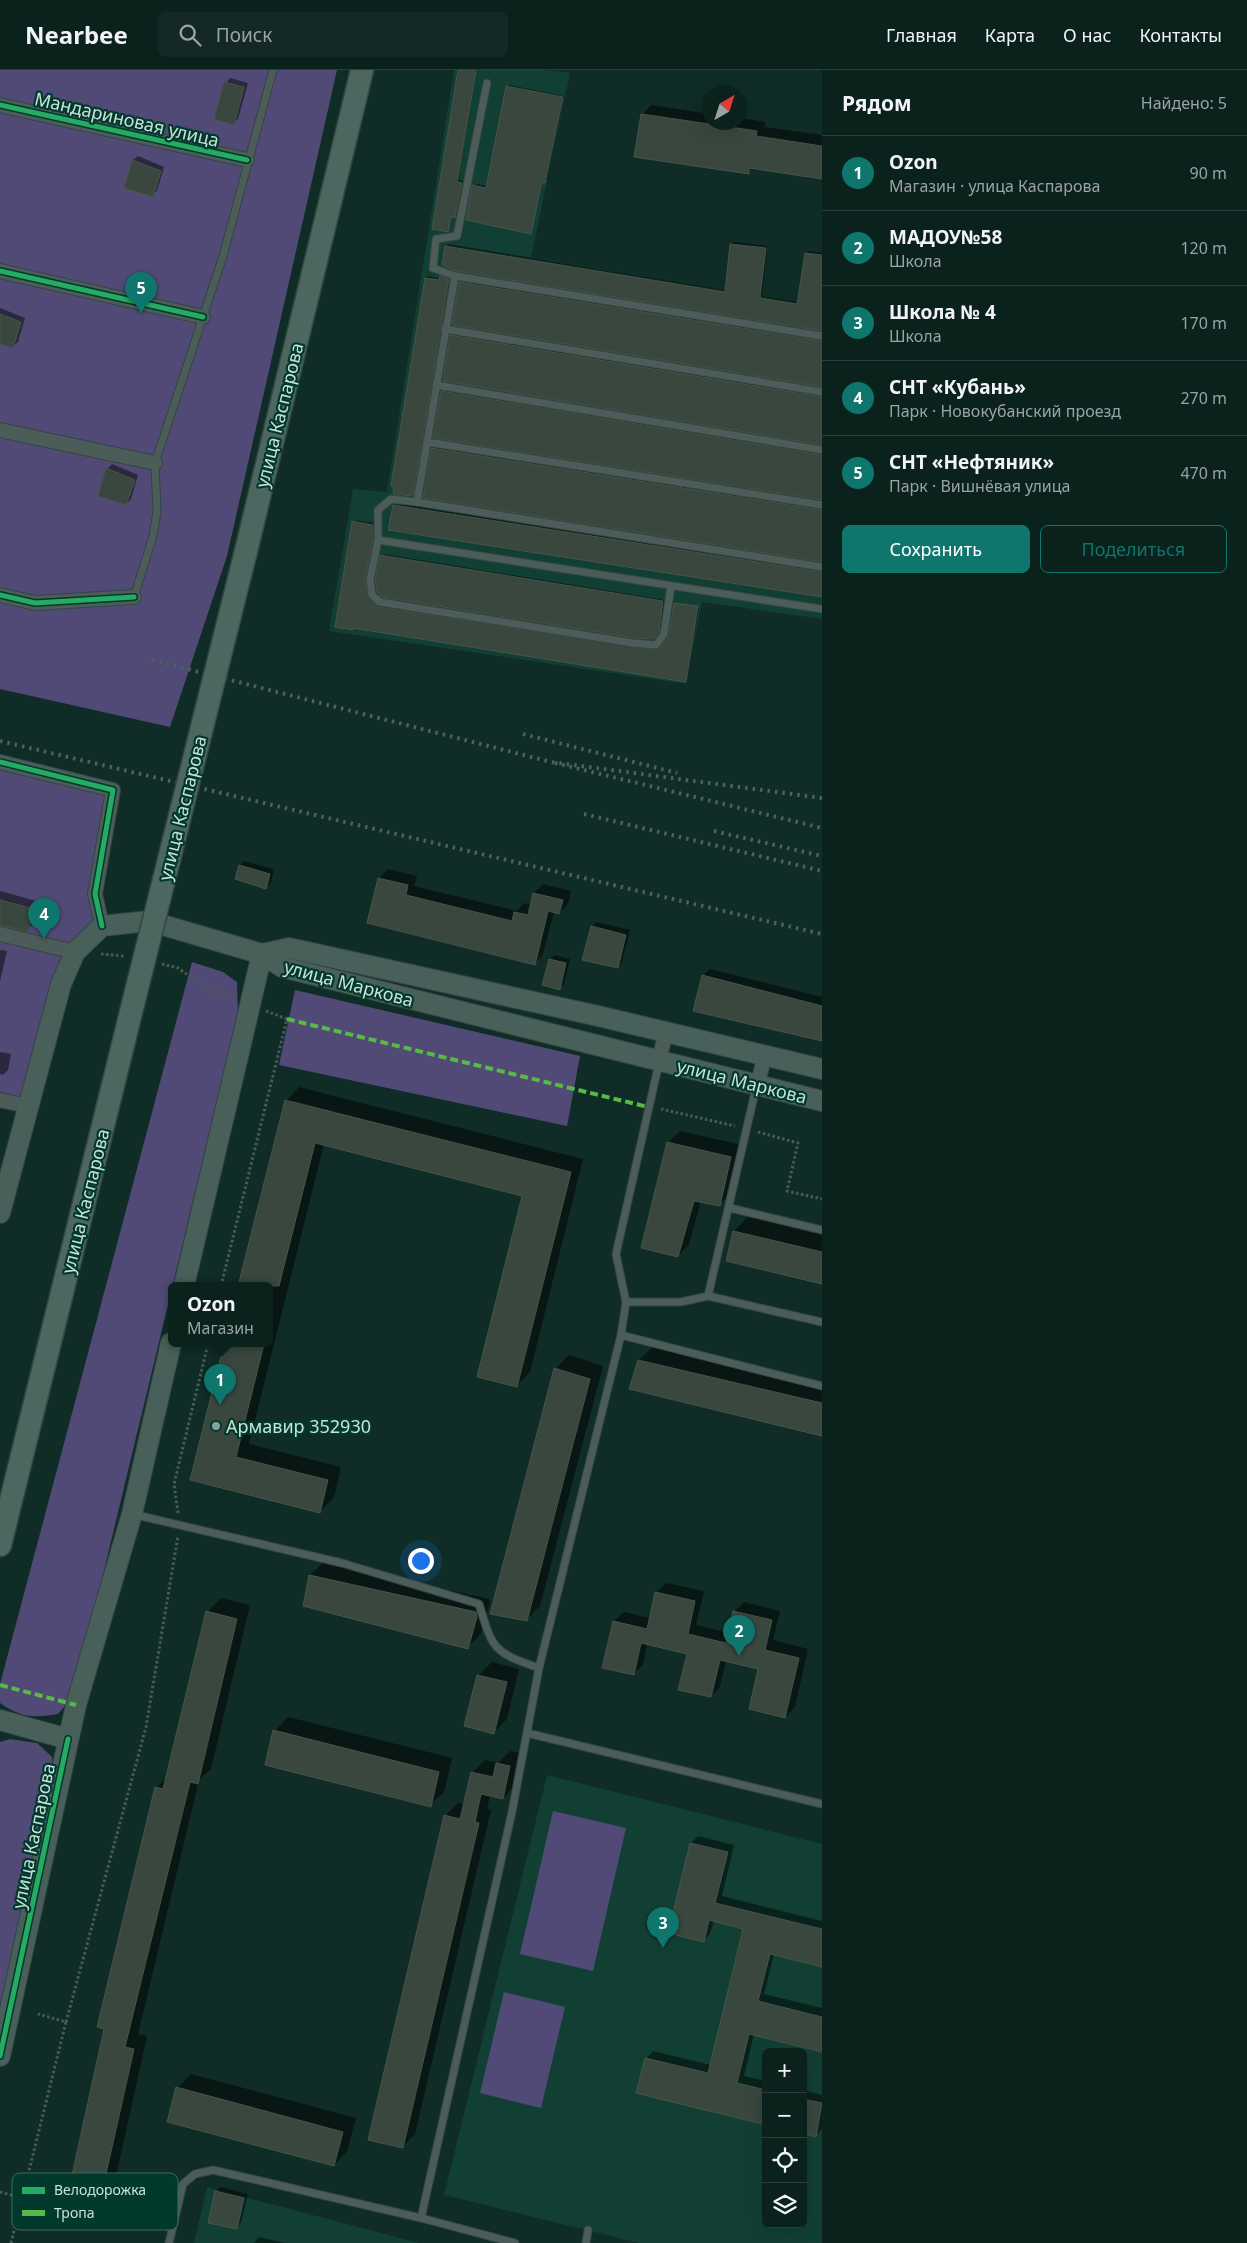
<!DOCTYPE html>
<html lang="ru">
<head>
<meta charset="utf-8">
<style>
	:root { --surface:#0b211c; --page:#142925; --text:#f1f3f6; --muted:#9aa3a3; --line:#2b3e3b; --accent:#0f766e }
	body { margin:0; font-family:"Noto Sans",sans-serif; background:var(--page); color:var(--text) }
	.controls { position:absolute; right:15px; bottom:15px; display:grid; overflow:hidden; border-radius:8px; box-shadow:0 5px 20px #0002 }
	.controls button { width:45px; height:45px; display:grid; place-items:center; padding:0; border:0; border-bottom:1px solid var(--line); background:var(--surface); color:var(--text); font:25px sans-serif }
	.compass { position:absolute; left:702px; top:15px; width:45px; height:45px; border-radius:50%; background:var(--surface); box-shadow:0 5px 20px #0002; rotate:39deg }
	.you { position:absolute; left:420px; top:1490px; width:18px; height:18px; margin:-12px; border:4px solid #fff; border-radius:50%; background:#1a73e8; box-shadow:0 0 0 8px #1a73e833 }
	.badge { display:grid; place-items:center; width:32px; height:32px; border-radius:50%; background:var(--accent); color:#fff; font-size:16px; font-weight:700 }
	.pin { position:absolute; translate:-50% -41px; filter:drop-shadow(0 1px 2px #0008) }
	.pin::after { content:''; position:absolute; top:26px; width:18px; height:15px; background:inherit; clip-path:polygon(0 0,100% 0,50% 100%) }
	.popup { position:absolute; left:168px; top:1212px; width:105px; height:65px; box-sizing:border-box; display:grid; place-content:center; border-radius:8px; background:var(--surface); filter:drop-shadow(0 1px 4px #0005); font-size:16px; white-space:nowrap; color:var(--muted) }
	.popup b { font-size:19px; color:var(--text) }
	.popup::after { content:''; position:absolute; left:50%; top:100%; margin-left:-10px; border:10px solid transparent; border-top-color:var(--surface) }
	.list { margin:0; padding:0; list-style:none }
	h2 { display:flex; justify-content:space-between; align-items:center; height:65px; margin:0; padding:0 20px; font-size:21px }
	h2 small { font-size:16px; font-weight:400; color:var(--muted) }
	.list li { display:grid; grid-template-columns:32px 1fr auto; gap:15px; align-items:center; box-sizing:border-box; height:75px; padding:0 20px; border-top:1px solid var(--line) }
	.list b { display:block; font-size:19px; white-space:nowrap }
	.list p { margin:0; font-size:16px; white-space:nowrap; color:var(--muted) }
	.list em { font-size:16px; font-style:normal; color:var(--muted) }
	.actions { display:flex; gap:10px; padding:15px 20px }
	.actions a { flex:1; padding:11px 0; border:1px solid var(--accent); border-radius:8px; text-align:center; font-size:18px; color:var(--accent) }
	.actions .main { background:var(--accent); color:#fff }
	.icon { flex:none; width:28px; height:28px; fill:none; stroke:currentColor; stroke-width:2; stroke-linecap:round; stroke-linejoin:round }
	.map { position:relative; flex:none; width:822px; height:2173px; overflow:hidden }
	header { display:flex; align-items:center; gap:30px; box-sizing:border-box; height:70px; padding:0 25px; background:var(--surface); border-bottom:1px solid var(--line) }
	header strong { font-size:24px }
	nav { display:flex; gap:28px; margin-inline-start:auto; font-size:18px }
	.search { width:350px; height:45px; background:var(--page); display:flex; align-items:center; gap:12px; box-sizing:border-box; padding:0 18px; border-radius:8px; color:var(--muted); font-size:19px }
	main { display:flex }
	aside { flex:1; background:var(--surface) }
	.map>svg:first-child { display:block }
	.built { fill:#123f34; fill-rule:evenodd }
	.green { fill:#514a77 }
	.shadow { fill:#0007 }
	.building { fill:#39473e; stroke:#47544a }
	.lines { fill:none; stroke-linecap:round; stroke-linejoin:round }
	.lane-casing { stroke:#324642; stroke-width:9 }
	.street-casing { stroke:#324642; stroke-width:16 }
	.secondary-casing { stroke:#324642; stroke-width:22 }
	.primary-casing { stroke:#324642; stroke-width:25 }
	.path { stroke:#495b56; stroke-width:3; stroke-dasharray:2.5 2.5; stroke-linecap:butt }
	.lane { stroke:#4c5d59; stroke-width:7 }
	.street { stroke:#4c5d59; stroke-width:14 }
	.secondary { stroke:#495f59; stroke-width:20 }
	.primary { stroke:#4d6760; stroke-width:22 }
	.rail { stroke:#4d625c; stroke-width:4; stroke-dasharray:2.5 5; stroke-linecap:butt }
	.primary-bridge-casing { stroke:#324642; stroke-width:25; stroke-linecap:butt }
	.primary-bridge { stroke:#4d6760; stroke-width:22 }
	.quiet { stroke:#58b947; stroke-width:4; stroke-dasharray:8 4; stroke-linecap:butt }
	.cycleway-casing { stroke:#02392d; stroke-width:8 }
	.cycleway { stroke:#26ab63; stroke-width:5 }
	.poi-dot { fill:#87a29a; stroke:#02392d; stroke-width:2 }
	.labels { text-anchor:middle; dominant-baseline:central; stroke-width:4.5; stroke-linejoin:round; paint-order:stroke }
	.street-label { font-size:18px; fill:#c8e1d9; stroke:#02392d }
	.poi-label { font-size:18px; fill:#c8e1d9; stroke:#02392d; text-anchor:start }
	.key { fill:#02392d; stroke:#3d6b61; stroke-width:1 }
	.key-label { font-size:14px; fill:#c8e1d9 }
</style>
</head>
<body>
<header>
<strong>Nearbee</strong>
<div class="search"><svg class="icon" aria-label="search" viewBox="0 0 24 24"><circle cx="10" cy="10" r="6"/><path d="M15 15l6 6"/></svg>Поиск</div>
<nav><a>Главная</a><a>Карта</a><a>О нас</a><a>Контакты</a></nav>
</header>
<main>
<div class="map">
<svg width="822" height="2173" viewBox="0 0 822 2173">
	<rect width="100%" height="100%" fill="#0f2c26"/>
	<!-- built -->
	<g class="built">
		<path d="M454,0h93l23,3 -39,184 291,49v313l-120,-17 -16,82 -357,-53 24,-142 34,3z"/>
		<path d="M547,1705l275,69v399h-183l-195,-48zM766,1982h37v172h-37z"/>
		<path d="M207,2117l212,56h-225z"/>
	</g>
	<!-- green -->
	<g class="green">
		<path d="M0,0h337l-110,486 -57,171 -170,-38z"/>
		<path d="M0,692l113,28 -18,103 7,33 -27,26 -47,154 -28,-6z"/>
		<path d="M192,892l31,10 14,10 1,32 -164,681 -16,19c-26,4 -36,4 -58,-11v-19z"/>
		<path d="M295,920l285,66 -13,70 -288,-61z"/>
		<path d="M10,1669l27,4 15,14 2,23 -54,226v-264z"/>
		<path d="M553,1741l73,17 -33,143 -73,-17z"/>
		<path d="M504,1922l61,15 -24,101 -61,-15z"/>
	</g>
	<!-- shadow -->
	<g class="shadow">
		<path d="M459,0h17l-18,110 5,1 -6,33 -5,2 -4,14 -15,-2z"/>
		<path d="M230,8l18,5 -10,36 -5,4 -7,-40z"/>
		<path d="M509,15l55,11 -17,84 -4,1 -12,52 -57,-47 2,-2 11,2z"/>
		<path d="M651,35l59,9v8h30v-4l25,4v5l57,8v43l-69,-11 -5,5 -106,-57z"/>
		<path d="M138,86l26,11 -7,24 -5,4 -27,-8 8,-27z"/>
		<path d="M734,172l33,4 -5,50 37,6 7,-49 2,-2 14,2v76l-376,-82 2,-3 278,46 6,-46z"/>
		<path d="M443,205l7,3 -38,217 14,-217 2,-2 13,3z"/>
		<path d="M463,211l359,58v46l-361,-102z"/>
		<path d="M0,238l25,10 -7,24 -5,4 -13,-4z"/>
		<path d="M454,264l368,61v48l-370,-107z"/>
		<path d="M444,320l378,63v45l-380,-106z"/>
		<path d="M435,377l387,61v53l-389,-112z"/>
		<path d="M112,394l26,11 -7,24 -5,5 -19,-35z"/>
		<path d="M396,433l426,67v18l-428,-83z"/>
		<path d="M355,450l19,3v14l-8,41 2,16 13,12 277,43 5,-2 7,-11 5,-31 24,3 -12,71 -2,2 -331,-55 -1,-104z"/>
		<path d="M384,484l281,46 -5,29 -5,7 -273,-80z"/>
		<path d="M244,791l30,8 -3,14 -5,4 -26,-22z"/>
		<path d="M388,799l29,7 -3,10 103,25 7,-8 7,2 3,-12 9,-9 28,7 -3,13 -9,9 -5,-1 -11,42 -9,10 -165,-41 10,-45z"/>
		<path d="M0,821l40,11 -6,21 -7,7 -27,-7z"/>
		<path d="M596,852l34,8 -8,32 -4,5 -26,-41z"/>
		<path d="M0,880l7,1 -7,30z"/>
		<path d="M555,885l15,4 -6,25 -5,4 -9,-29z"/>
		<path d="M710,899l112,28v43l-119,-64z"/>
		<path d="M0,982l11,2 -3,16 -5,5 -3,-1z"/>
		<path d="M299,1017l284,72 -53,213 -13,13 6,-190 -199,-51 -75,300 92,23 -7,31 -14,13 -129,-32 34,-135h44v-58h-30l47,-185z"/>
		<path d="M680,1061l62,14 -11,49 -12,11 -18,-4 -12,43 -11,12 -36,-9 27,-105z"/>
		<path d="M752,1143l70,16v53l-88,-51z"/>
		<path d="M653,1277l169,39v49l-183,-75z"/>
		<path d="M569,1285l34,11 -63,240 -14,14 29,-251z"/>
		<path d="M324,1492l165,37 1,3 -9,32 -13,13 -158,-72z"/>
		<path d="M666,1513l38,8 -8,34 33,8 5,-21 10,-10 36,9 -7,29 35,9 -13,58 -10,10 -25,-49 -34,-8 -6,27 -9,9 -23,-43 -41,-9 -4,21 -10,9 -29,-7 10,-46 10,-9 26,6 7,-26z"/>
		<path d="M221,1528l29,7 -39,164 -12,11 -61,254 9,2 -36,163 -14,14 59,-425 12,-12 39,-164z"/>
		<path d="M492,1592l27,7 -12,50 -14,14 -15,-57z"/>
		<path d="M288,1647l164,41 -8,34 -14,13 -155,-74z"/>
		<path d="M510,1681l13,2 -7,32 -13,13 -13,-3 -3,14 4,1 -76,324 -13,13 43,-331 13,-13 7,1 7,-31 13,-13 13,3z"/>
		<path d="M698,1766l36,9 -12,51 100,25v44l-48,-11 -10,40 58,14v42l-68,-16 -10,42 22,5v43l-120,-65 7,-8 58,14 33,-137 -30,-8 -4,14 -7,7 -33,-9 21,-89z"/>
		<path d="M191,2004l165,44 -9,33 -13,14 -157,-77z"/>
		<path d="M803,2020l19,5v34l-7,7 -12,-3z"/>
		<path d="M220,2117l28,7 -7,29 -4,5 -21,-36z"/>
		<path d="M259,2167l26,6h-31z"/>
	</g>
	<!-- building -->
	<g class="building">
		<path d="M458,0h18l-19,112 5,1 -7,35 -4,-1 -3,15 -16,-3z"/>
		<path d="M224,12l20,5 -10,38 -20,-6z"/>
		<path d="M506,16l57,11 -18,86 -3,-1 -11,52 -65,-14 6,-35 14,3z"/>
		<path d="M641,44l116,17 -1,5 66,10v33l-73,-11v6l-115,-17z"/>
		<path d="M132,90l29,11 -8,26 -29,-9z"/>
		<path d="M730,174l36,4 -6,50 37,6 8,-51 17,2v76l-366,-60 -14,-6 3,-19 280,46z"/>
		<path d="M440,206l9,3 -36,217 -20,-2 1,-8h-3l34,-208 14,2z"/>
		<path d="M459,212l363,59v46l-370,-62z"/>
		<path d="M0,244l21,8 -8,26 -13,-4z"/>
		<path d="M450,265l372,62v48l-379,-64z"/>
		<path d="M441,321l381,64v45l-389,-62z"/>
		<path d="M431,378l391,62v52l-399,-64z"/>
		<path d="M106,398l29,12 -9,25 -28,-9z"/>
		<path d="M393,435l429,67v25l-434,-67z"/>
		<path d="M352,451l21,4v14l-8,41 2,16 12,11 277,43 4,-2 9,-13 5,-32 24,3 -12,76 -333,-54v2l-18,-3z"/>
		<path d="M380,485l283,46 -4,31 -6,7 -19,-1 -252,-41 -5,-5 -2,-12z"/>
		<path d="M239,795l31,9 -4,15 -31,-10z"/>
		<path d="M378,808l30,7 -2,10 106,26 2,-9 14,3 5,-22 30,7 -4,14 -11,-3 -13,54 -168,-42z"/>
		<path d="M0,830l34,9 -6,23 -28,-7z"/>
		<path d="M591,856l35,9 -8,33 -36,-8z"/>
		<path d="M549,889l17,4 -6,27 -18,-5z"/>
		<path d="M702,905l120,31v35l-129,-30z"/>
		<path d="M285,1030l286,72 -54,215 -40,-10 45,-181 -207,-53 -36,143h-41z"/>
		<path d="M667,1072l64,15 -11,49 -26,-5 -16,56 -37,-9z"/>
		<path d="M733,1161l89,21v32l-96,-23z"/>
		<path d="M224,1274h40l-28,113 92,23 -8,33 -130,-33z"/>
		<path d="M638,1290l184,43v33l-193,-47z"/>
		<path d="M554,1298l36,11 -63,242 -37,-7z"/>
		<path d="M309,1505l167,37 1,5 -9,32 -165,-43z"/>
		<path d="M655,1522l40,9 -7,33 38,9 7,-32 39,9 -7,30 34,8 -14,60 -36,-9 9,-40 -38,-9 -9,37 -33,-7 9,-36 -46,-11 -7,32 -32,-7 11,-47 34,8z"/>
		<path d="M206,1541l31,8 -39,165 -8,-2 -65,265 9,2 -37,165 -32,-7 39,-178 -7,-2 58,-240 8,2z"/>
		<path d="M477,1605l30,7 -13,52 -30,-8z"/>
		<path d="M273,1660l166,42 -8,35 -166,-42z"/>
		<path d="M496,1693l14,3 -7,33 -22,-5 -6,28 4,1 -76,325 -35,-8 76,-325 16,4 11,-47 22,5z"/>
		<path d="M690,1773l38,9 -13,51 107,26v38l-52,-13 -12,47 64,16v35l-73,-18 -12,49 29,7v35l-130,-32 9,-35 63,15 35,-144 -34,-9 -5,22 -36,-9z"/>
		<path d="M176,2017l167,45 -9,34 -167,-44z"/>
		<path d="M803,2029l19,4 -6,34 -13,-3z"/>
		<path d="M215,2121l29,7 -7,31 -29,-6z"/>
	</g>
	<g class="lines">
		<!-- lane casing -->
		<g class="lane-casing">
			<g id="lane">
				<path d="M487,13l-30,153 -21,3 -3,29 22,8 367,60"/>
				<path d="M445,259l377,63"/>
				<path d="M436,315l386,65"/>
				<path d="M427,372l395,63"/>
				<path d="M417,432l38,-226"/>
				<path d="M378,470l-8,40 2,15 8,7 253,41 23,2 8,-11 7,-48"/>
				<path d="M822,497l-405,-65 -26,-3 -13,11v30l444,69"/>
				<path d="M134,527l19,-61 4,-24 -2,-49 68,-207 50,-186"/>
				<path d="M730,1138l92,22"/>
				<path d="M708,1226l114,26"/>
				<path d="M626,1232l-10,-48 43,-191"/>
				<path d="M621,1265l201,51"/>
				<path d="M132,1444l210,49 137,41c14,46 14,48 60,64l-27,144 -91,406"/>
				<path d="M539,1598l82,-333 5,-33h55l27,-6 48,-208"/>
				<path d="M527,1663l295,71"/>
				<path d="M169,2173l14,-59 12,-10 18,-4 208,48 94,25"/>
				<path d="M586,2173l2,-13"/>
			</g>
		</g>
		<!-- street casing -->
		<g class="street-casing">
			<g id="street">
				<path d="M0,35l247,55"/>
				<path d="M0,201l203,46"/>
				<path d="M0,360l155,33"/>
				<path d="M0,525l35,8 99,-6"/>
				<path d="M0,692l113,28 -18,104 7,32"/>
				<path d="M0,864l75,18"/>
				<path d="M659,990l7,-28"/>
				<path d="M757,1016l8,-31"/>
				<path d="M0,1030l28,6"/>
			</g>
		</g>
		<!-- secondary casing -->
		<g class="secondary-casing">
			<g id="secondary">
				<path d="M262,884l27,-6 309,68 224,53"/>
				<path d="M0,1143l61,-229 14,-32 27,-26 47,-5 113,33 20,13 540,134"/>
				<path d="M184,1216l78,-332"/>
				<path d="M0,1650l68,19"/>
				<path d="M0,1986l76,-351 56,-191 39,-171"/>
			</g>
		</g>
		<!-- primary casing -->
		<g class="primary-casing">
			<g id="primary">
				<path d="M246,481l116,-481"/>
				<path d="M0,1475l133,-541"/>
			</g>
		</g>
		<!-- path -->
		<g class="path">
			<path d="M101,884l23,2"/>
			<path d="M162,894l16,4 28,20 26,10"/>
			<path d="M661,1039l74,17"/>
			<path d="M758,1062l40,11 -11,48 35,8"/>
			<path d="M221,1216l66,-267 -21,-8"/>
			<path d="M178,1443l-4,-29 34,-140"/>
			<path d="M66,1952l80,-295 32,-191"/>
			<path d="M0,2122l22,6"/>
			<path d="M11,2173l55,-221 -28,-8"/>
		</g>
		<!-- lane -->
		<use href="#lane" class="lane"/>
		<!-- street -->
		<use href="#street" class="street"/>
		<!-- secondary -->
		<use href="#secondary" class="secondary"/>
		<!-- primary -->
		<use href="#primary" class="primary"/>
		<!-- rail -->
		<g class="rail">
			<path d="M152,590l399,102"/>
			<path d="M523,664l154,39"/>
			<path d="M0,671l822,193"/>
			<path d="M822,728l-271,-36 271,66"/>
			<path d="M584,744l238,57"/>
			<path d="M714,761l108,25"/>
		</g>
		<!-- primary-bridge casing -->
		<g class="primary-bridge-casing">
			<path id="primary-bridge" d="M133,934l113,-453"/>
		</g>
		<!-- primary-bridge -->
		<use href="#primary-bridge" class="primary-bridge"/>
		<!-- quiet -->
		<g class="quiet">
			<path d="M287,949l361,88"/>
			<path d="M0,1615l76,20"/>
		</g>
		<!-- cycleway casing -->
		<g class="cycleway-casing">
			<g id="cycleway">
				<path d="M0,35l247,55"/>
				<path d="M0,201l203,46"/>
				<path d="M0,525l35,8 99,-6"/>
				<path d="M0,692l113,28 -18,104 7,32"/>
				<path d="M0,1986l68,-317"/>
			</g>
		</g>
		<!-- cycleway -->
		<use href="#cycleway" class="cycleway"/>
	</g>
	<!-- markers -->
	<circle class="poi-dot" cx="216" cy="1356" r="5"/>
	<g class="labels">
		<!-- street labels -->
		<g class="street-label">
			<text transform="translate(127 49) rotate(13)">Мандариновая улица</text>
			<text transform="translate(279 345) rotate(-76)">улица Каспарова</text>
			<text transform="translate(182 738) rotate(-76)">улица Каспарова</text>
			<text transform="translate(349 913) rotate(15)">улица Маркова</text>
			<text transform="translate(742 1011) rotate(14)">улица Маркова</text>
			<text transform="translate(85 1131) rotate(-76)">улица Каспарова</text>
			<text transform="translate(33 1766) rotate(-78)">улица Каспарова</text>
		</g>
		<!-- poi labels -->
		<g class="poi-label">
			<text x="226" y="1356">Армавир 352930</text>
		</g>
	</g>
	<!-- legend -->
	<rect x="12" y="2103" width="166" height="57" rx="8" class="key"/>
	<rect x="22" y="2117" width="23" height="7" fill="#26ab63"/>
	<rect x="22" y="2140" width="23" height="6" fill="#58b947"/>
	<g class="key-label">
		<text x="54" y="2125">Велодорожка</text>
		<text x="54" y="2148">Тропа</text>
	</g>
</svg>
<div class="controls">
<button>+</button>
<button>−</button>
<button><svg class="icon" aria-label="locate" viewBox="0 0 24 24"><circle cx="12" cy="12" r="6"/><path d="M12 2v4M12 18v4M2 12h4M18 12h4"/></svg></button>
<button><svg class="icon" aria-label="layers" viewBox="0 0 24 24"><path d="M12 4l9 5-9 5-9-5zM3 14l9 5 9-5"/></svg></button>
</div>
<svg class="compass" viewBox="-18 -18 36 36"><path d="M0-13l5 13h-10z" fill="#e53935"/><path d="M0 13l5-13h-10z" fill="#9aa3a3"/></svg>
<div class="you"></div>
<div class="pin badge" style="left:220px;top:1335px">1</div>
<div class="popup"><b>Ozon</b>Магазин</div>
<div class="pin badge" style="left:739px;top:1586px">2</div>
<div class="pin badge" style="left:663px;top:1878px">3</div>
<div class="pin badge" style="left:44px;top:869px">4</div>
<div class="pin badge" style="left:141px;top:243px">5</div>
</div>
<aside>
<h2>Рядом<small>Найдено: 5</small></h2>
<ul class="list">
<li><span class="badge">1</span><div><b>Ozon</b><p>Магазин · улица Каспарова</p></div><em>90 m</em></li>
<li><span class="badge">2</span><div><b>МАДОУ№58</b><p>Школа</p></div><em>120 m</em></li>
<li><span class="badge">3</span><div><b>Школа № 4</b><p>Школа</p></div><em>170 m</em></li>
<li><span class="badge">4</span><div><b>СНТ «Кубань»</b><p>Парк · Новокубанский проезд</p></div><em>270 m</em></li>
<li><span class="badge">5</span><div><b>СНТ «Нефтяник»</b><p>Парк · Вишнёвая улица</p></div><em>470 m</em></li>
</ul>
<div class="actions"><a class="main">Сохранить</a><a>Поделиться</a></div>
</aside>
</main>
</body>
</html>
